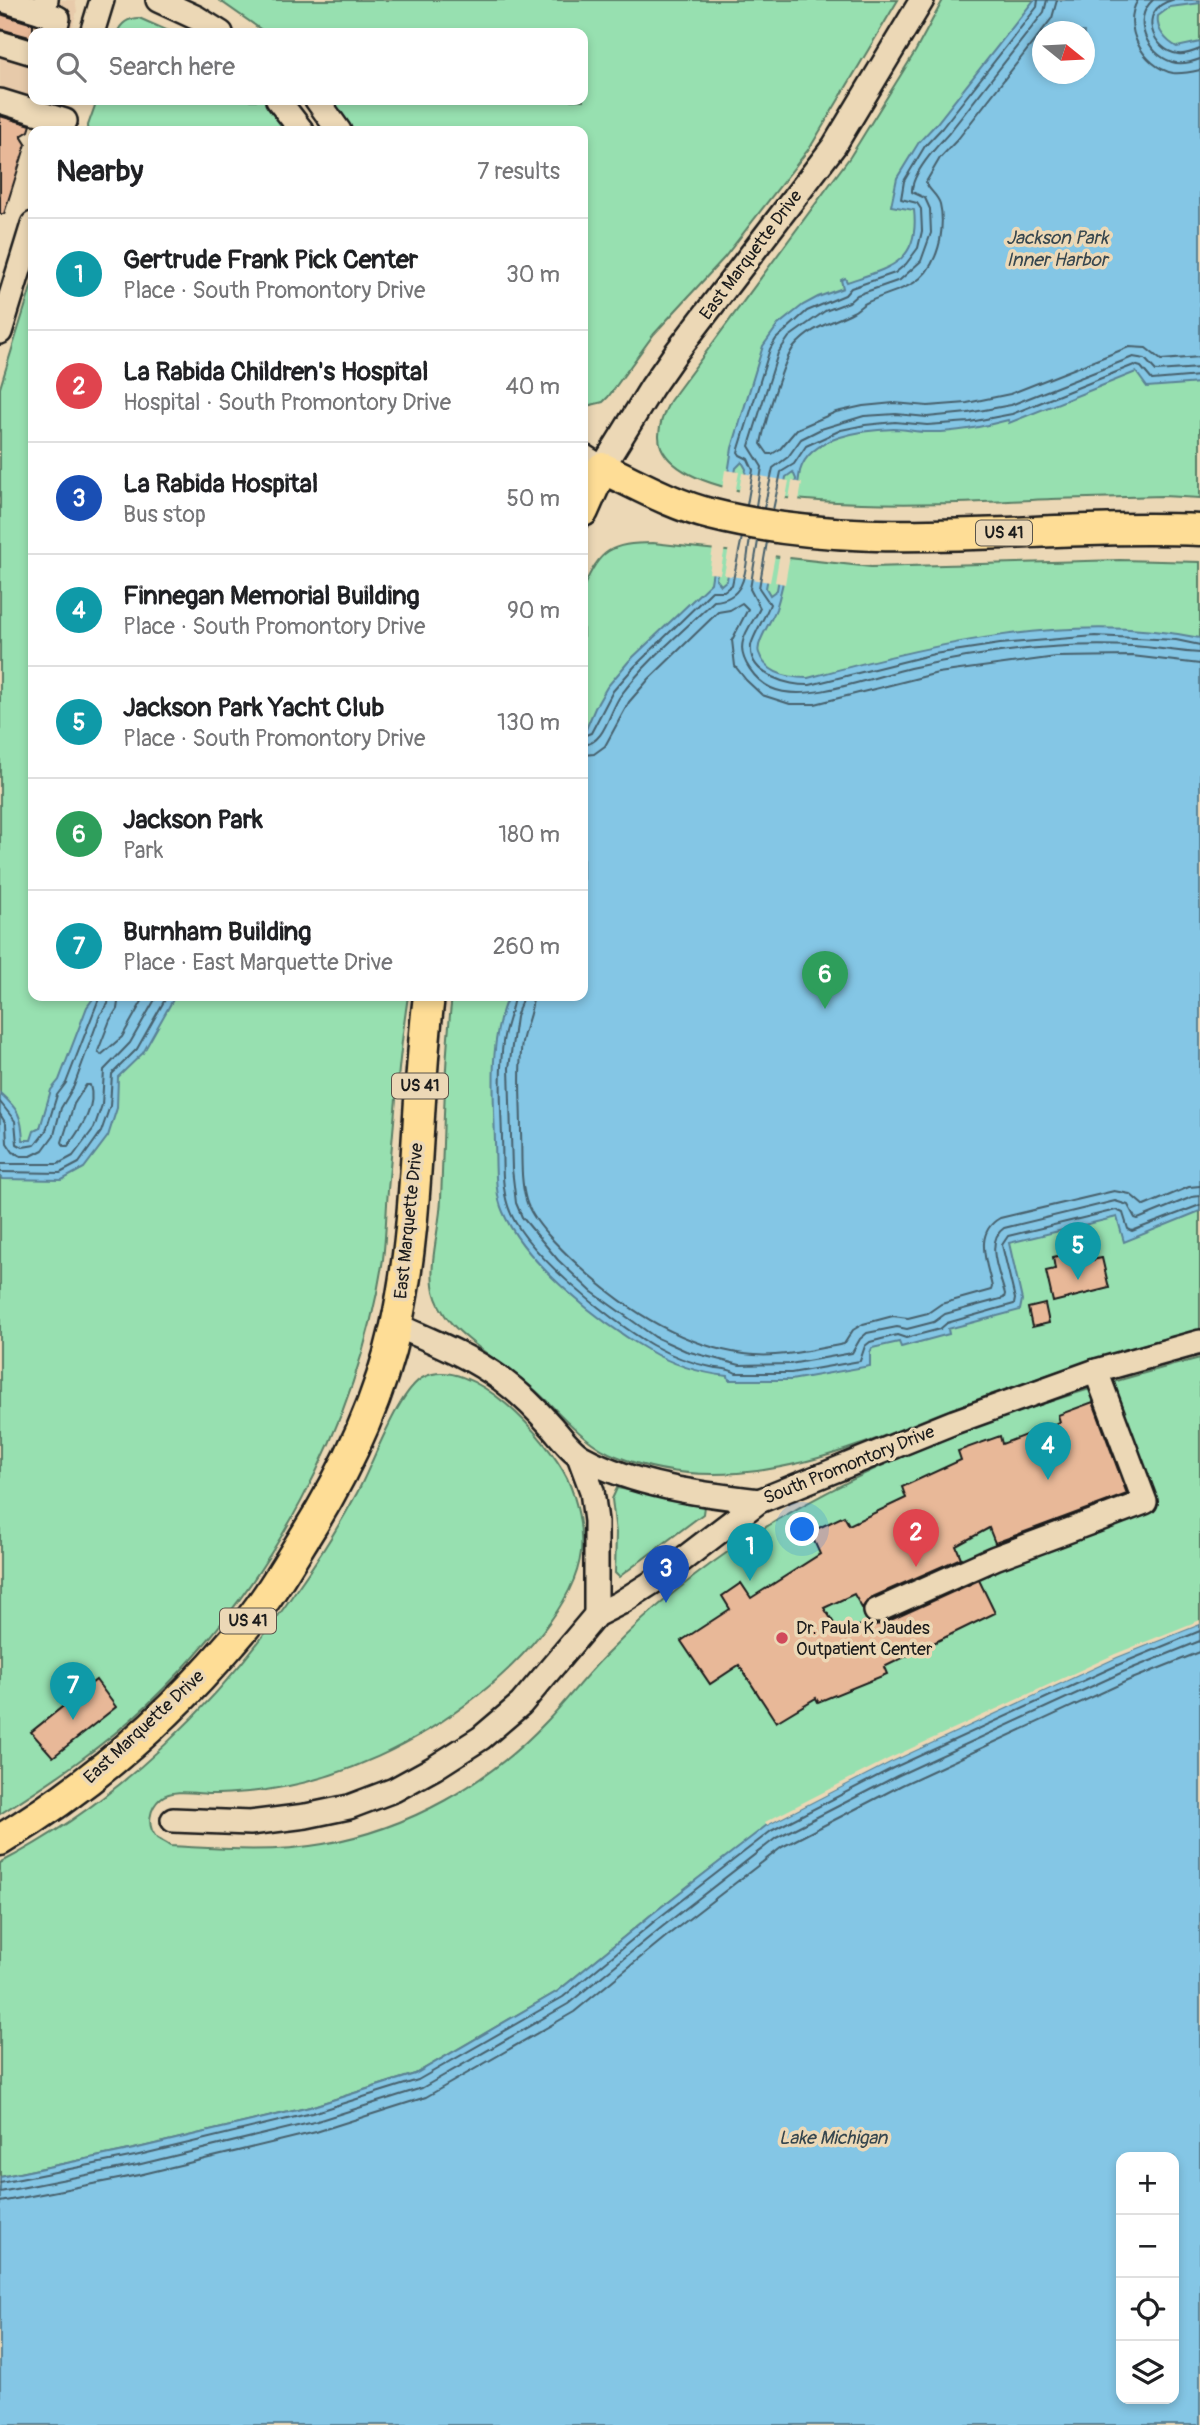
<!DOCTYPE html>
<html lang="en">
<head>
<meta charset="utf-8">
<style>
	:root { --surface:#fff; --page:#f2f2f2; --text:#202124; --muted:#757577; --line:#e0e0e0; --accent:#d1495b }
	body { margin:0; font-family:Pangolin,sans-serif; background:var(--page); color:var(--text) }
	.controls { position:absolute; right:21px; bottom:21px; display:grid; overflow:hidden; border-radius:14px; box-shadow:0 4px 10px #0003 }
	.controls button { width:63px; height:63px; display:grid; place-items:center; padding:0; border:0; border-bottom:2px solid var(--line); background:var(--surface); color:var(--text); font:35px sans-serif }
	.compass { position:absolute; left:1032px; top:21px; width:63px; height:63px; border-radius:50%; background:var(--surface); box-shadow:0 4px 10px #0003; rotate:108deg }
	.you { position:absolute; left:803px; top:1530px; width:24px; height:24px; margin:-18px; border:5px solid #fff; border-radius:50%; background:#1a73e8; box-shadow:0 0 0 10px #1a73e833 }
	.badge { display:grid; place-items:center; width:46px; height:46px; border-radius:50%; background:var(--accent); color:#fff; font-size:23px; font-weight:700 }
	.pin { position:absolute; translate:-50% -58px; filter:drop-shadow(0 2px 4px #0008) }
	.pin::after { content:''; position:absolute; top:37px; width:24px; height:21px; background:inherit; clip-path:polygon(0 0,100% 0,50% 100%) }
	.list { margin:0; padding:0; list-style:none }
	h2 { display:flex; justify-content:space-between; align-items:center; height:91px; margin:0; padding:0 28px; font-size:30px }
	h2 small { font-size:23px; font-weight:400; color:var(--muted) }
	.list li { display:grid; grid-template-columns:46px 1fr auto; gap:21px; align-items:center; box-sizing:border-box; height:112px; padding:0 28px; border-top:2px solid var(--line) }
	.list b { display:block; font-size:26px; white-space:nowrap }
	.list p { margin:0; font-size:23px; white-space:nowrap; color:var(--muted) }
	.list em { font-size:23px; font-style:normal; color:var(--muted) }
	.icon { flex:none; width:38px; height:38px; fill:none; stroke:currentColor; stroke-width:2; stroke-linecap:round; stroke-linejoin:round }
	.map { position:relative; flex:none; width:1200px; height:2425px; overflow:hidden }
	.search { position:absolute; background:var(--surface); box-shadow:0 4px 10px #0003; left:28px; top:28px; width:560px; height:77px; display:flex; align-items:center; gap:18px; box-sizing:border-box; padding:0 24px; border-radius:14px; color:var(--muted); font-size:26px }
	.panel { position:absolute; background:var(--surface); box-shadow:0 4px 10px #0003; left:28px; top:126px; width:560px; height:875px; border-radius:14px }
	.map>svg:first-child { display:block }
	.built { fill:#e7caaa }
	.green { fill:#97e0b0; stroke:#5a7e66; stroke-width:2; fill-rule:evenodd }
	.water { fill:#84c6e5; stroke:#5a8295; stroke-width:2; fill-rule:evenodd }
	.pier { fill:#ecd8b6 }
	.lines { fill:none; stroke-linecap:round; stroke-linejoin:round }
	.shore { stroke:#46606c; stroke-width:2 }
	.building { fill:#e8b898; stroke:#1c1c1c; stroke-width:2 }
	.minor-casing { stroke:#1c1c1c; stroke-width:28 }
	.major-casing { stroke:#1c1c1c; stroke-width:35 }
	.minor { stroke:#ecd8b6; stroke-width:23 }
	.major { stroke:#fedd96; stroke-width:30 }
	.poi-dot { fill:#d1495b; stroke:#ecd8b6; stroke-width:2.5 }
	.labels { text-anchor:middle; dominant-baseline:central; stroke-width:7; stroke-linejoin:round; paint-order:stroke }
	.shield { fill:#ecd8b6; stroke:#5a544a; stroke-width:2 }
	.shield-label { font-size:16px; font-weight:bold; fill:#1c1c1c }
	.street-label { font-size:18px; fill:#1c1c1c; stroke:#ecd8b6 }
	.poi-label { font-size:18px; fill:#1c1c1c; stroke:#ecd8b6; text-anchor:start }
	.water-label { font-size:19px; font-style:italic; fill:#36464e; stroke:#ecd8b6 }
</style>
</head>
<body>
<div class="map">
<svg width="1200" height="2425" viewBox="0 0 1200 2425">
	<rect width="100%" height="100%" fill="#ecd8b6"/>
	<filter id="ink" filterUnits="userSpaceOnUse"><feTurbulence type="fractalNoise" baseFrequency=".0143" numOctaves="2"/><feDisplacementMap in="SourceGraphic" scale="14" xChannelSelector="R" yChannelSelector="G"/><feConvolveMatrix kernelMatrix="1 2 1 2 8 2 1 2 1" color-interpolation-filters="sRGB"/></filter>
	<g filter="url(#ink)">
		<!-- built -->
		<path class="built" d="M0,0h75l2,11 -6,22h-38v67h17l-5,15 -45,-14z"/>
		<!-- green -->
		<g class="green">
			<path d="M219,0h679l-87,146 -87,112 -70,76 -46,63 -5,5 -20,5v-276h-231l-22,-31h253v-67h-317z"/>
			<path d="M943,0h257v498l-37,-2c-37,1 -75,2 -112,3 -72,3 -358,23 -390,-52 -6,-15 2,-33 9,-46l180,-244 65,-105zM1042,32h42v42h-42z"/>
			<path d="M139,18l34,15h-56c4,-10 12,-15 22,-15z"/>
			<path d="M97,100h168l13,12 14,19h-206z"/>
			<path d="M33,281v715h375c-10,64 -14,129 -20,194 -2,23 -2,46 -5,69 -26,168 -113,328 -235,445 -45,43 -96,77 -148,110v-1426z"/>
			<path d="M653,543l218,24 249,-7 80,2v768c-87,20 -171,51 -254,81 -29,11 -57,24 -87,34 -78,28 -164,43 -243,11 -32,-12 -55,-43 -80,-65 -24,-21 -80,-55 -93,-79 -5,-8 -9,-17 -10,-27 -3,-28 7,-58 8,-86 3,-68 3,-136 11,-203h131v-408c17,-38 27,-45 70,-45z"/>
			<path d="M1200,1358v266l-83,33 -349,168 -116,89 -94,77 -143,83 -105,33 -176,42 -134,28v-314c120,-62 222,-163 297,-274 22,-31 42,-63 60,-96 15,-27 42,-105 67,-116 48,-23 124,62 143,101 10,22 16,50 14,74 -6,53 -63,112 -104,144 -61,48 -134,83 -211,94 -17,2 -36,4 -53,4 -16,0 -39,-6 -52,4 -12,10 -15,28 -4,40 1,1 12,7 13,8 51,3 103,7 153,-2 85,-15 165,-60 224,-123 22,-23 40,-48 63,-70 41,-42 88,-80 137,-112 133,-87 300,-141 453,-181z"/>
			<path d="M617,1488l82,15 5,3 -1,8 -84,63 -4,-4 1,-40 -4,-34z"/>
		</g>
		<!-- water -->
		<g class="water">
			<path d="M1034,0h166v3l-30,4 -12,9c-2,14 8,25 19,31l23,-5v341l-53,4 -11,-15 -127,51 -1,-3c-27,7 -53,13 -81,12 -11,0 -22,-3 -33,-3 -30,1 -84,7 -94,42 -7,43 -11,97 -24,138 -4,11 -21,35 -17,44 7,21 31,25 49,25 123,-34 265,-67 392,-40v573l-76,31 -7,-25 -108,26 13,57 -2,10 -72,19 1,5 -48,13 -2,-5 -27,6 -2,5v13l-79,14h-62l-1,-4c-28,-3 -55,-11 -80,-26 -48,-27 -123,-87 -145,-138 -9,-20 -7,-48 -8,-69 -1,-49 -7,-101 13,-147h75v-260l12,-28 12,-21 22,-26 82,-78 21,-135 31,-102 15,-21 25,-20 15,-8 25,-9 -2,-8 4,-2 2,4c42,-14 73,-19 67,-72l-23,-4 6,-28 22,-36 18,-19zM1042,32h42v42h-42zM742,462l4,7 -19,111 -6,5 -5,-6 20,-111zM793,472l3,7 -19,111 -7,5 -4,-7 20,-111z"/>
			<path d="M95,996h80l-32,57 -25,24 -1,31 -9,28 -24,32 -22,12 -60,-1 -2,-2v-84c18,16 22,23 23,47h8l3,-9 6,-3 11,-38 8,-10 28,-73z"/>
			<path d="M1200,1624v801h-1200v-248l134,-28 176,-42 105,-33 143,-83 94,-77 115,-89 123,-63 227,-105zM1121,2157h53v242h-53z"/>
		</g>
		<!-- pier -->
		<g class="pier">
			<path d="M725,470l14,2 -19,102 -11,-1z"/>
			<path d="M742,473l47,8 -19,101 -46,-7z"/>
			<path d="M792,481l10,2 -17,101 -10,-2z"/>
			<path d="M1200,1620v4l-83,33 -227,105 -123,63 -2,-3 123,-63 227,-105z"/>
		</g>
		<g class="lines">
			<!-- shore -->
			<g class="shore">
				<path d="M1057,0l-5,18 -94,121 -18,19 -14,24c2,8 11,12 14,22 3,12 2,25 0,37 -11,48 -38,45 -74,62 -5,2 -8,7 -13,9 -23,12 -41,14 -59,35 -11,13 -30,79 -33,97l7,10h4l8,-5 17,-20 39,-17 27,-6 31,-3 34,3 39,-3 43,-9 119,-47 17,1 15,12 39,-3"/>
				<path d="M1138,0c-17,26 5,67 35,73 9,1 18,-1 27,-3"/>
				<path d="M1153,0c-22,19 -6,54 19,62 9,3 20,0 28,-3"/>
				<path d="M1172,0c-36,10 -19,51 6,54 7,1 15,-2 22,-5"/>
				<path d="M747,505l6,-35 -5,-11 -8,-4 -2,-3 32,-103 6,-10 31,-28 38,-16 6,-7 44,-15 11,-9 12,-16 4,-17 -1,-22 -4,-6 -16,-4 3,-18 21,-35 17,-18 95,-121 1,-7"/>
				<path d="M756,506l6,-39 -13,-21 29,-93 11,-16 36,-26 24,-9 8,-7 43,-15 21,-19 10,-28 -1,-24 -5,-11 -13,-6c-1,-18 25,-46 37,-59l95,-121 3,-12"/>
				<path d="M764,508l9,-40 15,-11 13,-18 20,-10 43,-13 32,-2 31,3 41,-4 43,-8 122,-48 12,2 11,12 44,-3"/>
				<path d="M773,510l8,-38 13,-8 12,-18 35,-16 24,-5 30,-3 32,3 43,-3 42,-8 122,-49 7,2 11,13 48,-4"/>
				<path d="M758,541l-8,48 10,19c-5,11 -14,21 -17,33 -5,18 13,40 28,47 34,16 102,-11 139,-20 72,-16 148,-26 222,-22 23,1 45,6 68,7"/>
				<path d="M767,542l-8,46 11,16c-4,12 -18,33 -19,42 -3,29 38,40 59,39l124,-31 66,-10 95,-8 81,4 24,5"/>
				<path d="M583,736l8,-3 22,-42 22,-25 77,-75h12l8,-6 10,-48"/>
				<path d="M583,745c22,-1 26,-34 38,-50 26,-35 62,-64 93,-94 35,-2 31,-35 36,-62"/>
				<path d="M583,755l11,-1 11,-8 24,-44 20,-23 69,-67 12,-2 12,-7 6,6 -16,31 3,26 11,14 16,15 28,9h25l123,-31 118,-16 76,-1 68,8"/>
				<path d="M119,996l-2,13 -7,11 -12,31 3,4 21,-18 23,-41"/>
				<path d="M514,996c-1,13 -9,30 -11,46 -4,32 -2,64 -1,96 1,22 -1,47 6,68 13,44 104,116 144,139 18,10 39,18 59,22 9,2 17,1 25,6h55l69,-12 5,-15 5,-4 27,-7 9,3 34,-9 7,-6 67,-19 1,-5 -13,-54 6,-9 108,-26 7,3 5,16 4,2 68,-26"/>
				<path d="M523,996l-7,21 -7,51 3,101 4,34 6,14 36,43 34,32 63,45 31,14 54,14 50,-1 62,-11 8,-14 7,-6 30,-6 10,2 27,-7 11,-8 59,-16 1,-4c-5,-19 -21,-53 -1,-66l111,-27 13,4 7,13 3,1 54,-22 8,-1"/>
				<path d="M533,996c0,15 -8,30 -11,46 -4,29 -1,60 -1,90 1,22 -1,47 5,68 6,22 37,51 53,66 47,44 101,79 165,88 33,5 68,-4 100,-10l9,-14 10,-6 30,-8 15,2 20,-5 13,-9 50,-14 1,-3c-5,-24 -19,-54 8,-69l114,-27 16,3 14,12 45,-19 11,-1"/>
				<path d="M90,1085c7,22 -9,43 -22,61h-4l-2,-4 12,-38 12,-19z"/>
				<path d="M0,1102l15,19 2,23 6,3 12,-2 11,-14 11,-36 9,-12 34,-87"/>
				<path d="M0,1114l6,10 1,19 6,9 8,4h10l12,-6 11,-15 7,-27 13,-22 26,-71 8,-11 1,-8"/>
				<path d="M0,1164h58l15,-8 21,-28 8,-23 2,-35 26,-27 27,-47"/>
				<path d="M0,1172l60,1 19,-10 22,-31 9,-26 2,-32 25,-25 30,-53"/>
				<path d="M0,2183l135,-27 177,-43 106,-33 145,-83 93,-77 115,-89 122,-63 227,-104 80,-33"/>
				<path d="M0,2192l137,-27 177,-43 108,-34 146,-84 94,-77 114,-89 121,-62 226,-104 77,-31"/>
				<path d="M0,2202l139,-27 177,-43 110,-35 148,-85 94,-77 114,-88 120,-62 225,-104 73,-29"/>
			</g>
		</g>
		<!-- building -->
		<g class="building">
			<path d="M0,14l33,10v14l-33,-9z"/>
			<path d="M0,116l31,9 -2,6 -8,5 5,8 -22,70h-4z"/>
			<path d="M1084,1250l3,11 15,-3 7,30 -56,14 -7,-31 9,-2 -2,-12z"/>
			<path d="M1045,1304l4,19 -17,4 -4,-19z"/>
			<path d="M1093,1402l34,92 -132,49 -6,-15 -33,18 5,12 -91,40 -8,10 -8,-14 -30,14 17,26 27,-12 6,3 8,-1 97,-44 16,33 -111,54 3,7 -69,28 -2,-4 -40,24 -37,-57 -29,19 -29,-43 49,-32 -8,-13 19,-13 10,15 69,-44 -10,-22 34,-16 5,9 57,-27 -4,-11 59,-27 -3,-9 42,-15 2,8 58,-22 -2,-7z"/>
			<path d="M96,1680l20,27 -63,50 -22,-25z"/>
		</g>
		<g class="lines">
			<!-- minor casing -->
			<g class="minor-casing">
				<g id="minor">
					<path d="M3,0l39,12"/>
					<path d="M46,0l-4,12 16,6 -4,15"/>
					<path d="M158,0l39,18 24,15"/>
					<path d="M92,33l10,-33"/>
					<path d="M0,43l33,10"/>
					<path d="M278,100l24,31"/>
					<path d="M317,100l22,31"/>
					<path d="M0,101l65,20"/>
					<path d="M0,332l33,-108"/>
					<path d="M583,456l19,12 50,-81 23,-33 159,-208 88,-146"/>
					<path d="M396,1325c36,16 74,31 105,54 19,14 36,31 51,48 9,10 19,24 30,30 53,29 118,37 177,44"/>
					<path d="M579,1456l13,35 4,30v94"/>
					<path d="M876,1611l119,-53 150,-56 -49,-131"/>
					<path d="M173,1820l77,3 56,-7 43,-9 45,-17 40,-22 47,-30 40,-34 75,-89 24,-12 36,-23 103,-79 195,-79 142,-51 104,-29"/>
				</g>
			</g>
			<!-- major casing -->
			<g class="major-casing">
				<g id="major">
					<path d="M583,511l19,-43c35,16 71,37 108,46 160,41 328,9 490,16"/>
					<path d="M0,1840c88,-53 166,-120 232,-198 28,-31 50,-68 72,-104 41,-65 75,-136 92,-212 24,-108 19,-220 33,-330"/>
				</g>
			</g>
			<!-- minor -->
			<use href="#minor" class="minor"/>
			<!-- major -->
			<use href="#major" class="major"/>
		</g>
	</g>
	<!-- markers -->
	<circle class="poi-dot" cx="782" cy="1638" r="7"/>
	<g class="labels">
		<!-- shield labels -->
		<g class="shield">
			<rect x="976" y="520.5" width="56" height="25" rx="5"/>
			<rect x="392" y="1073.5" width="56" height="25" rx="5"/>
			<rect x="220" y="1608.5" width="56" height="25" rx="5"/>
		</g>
		<g class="shield-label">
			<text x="1004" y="533">US 41</text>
			<text x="420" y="1086">US 41</text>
			<text x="248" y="1621">US 41</text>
		</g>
		<!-- street labels -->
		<g class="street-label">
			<text transform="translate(751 255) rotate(-53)">East Marquette Drive</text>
			<text transform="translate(409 1221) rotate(-84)">East Marquette Drive</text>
			<text transform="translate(849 1465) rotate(-22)">South Promontory Drive</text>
			<text transform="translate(144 1727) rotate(-43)">East Marquette Drive</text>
		</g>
		<!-- poi labels -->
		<g class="poi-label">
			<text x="796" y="1628">Dr. Paula K Jaudes<tspan x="796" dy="21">Outpatient Center</tspan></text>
		</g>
		<!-- water labels -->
		<g class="water-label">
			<text x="1057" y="238">Jackson Park<tspan x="1057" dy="22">Inner Harbor</tspan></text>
			<text x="833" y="2138">Lake Michigan</text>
		</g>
	</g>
</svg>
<div class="controls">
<button>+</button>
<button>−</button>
<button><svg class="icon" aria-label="locate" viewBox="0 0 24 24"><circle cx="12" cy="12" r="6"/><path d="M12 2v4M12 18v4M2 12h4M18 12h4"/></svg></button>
<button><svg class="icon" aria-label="layers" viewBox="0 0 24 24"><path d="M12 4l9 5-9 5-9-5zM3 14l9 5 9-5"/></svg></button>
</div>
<svg class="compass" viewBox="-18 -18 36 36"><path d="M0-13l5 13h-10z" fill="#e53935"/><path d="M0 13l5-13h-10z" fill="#757577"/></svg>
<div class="you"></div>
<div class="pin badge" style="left:750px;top:1581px;background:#0f9aa8">1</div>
<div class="pin badge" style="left:916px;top:1567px;background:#e0444e">2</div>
<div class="pin badge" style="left:666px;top:1603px;background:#1a4fb4">3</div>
<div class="pin badge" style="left:1048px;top:1480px;background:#0f9aa8">4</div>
<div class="pin badge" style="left:1078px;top:1280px;background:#0f9aa8">5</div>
<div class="pin badge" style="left:825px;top:1009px;background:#2e9e5b">6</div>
<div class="pin badge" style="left:73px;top:1720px;background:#0f9aa8">7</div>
<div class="search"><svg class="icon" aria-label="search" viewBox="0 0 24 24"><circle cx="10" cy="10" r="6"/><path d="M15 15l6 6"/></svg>Search here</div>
<section class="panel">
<h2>Nearby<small>7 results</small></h2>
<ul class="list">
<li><span class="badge" style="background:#0f9aa8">1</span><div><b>Gertrude Frank Pick Center</b><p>Place · South Promontory Drive</p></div><em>30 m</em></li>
<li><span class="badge" style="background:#e0444e">2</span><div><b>La Rabida Children's Hospital</b><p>Hospital · South Promontory Drive</p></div><em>40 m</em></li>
<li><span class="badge" style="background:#1a4fb4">3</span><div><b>La Rabida Hospital</b><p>Bus stop</p></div><em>50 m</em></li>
<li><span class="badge" style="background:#0f9aa8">4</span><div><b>Finnegan Memorial Building</b><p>Place · South Promontory Drive</p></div><em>90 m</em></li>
<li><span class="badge" style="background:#0f9aa8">5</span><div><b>Jackson Park Yacht Club</b><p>Place · South Promontory Drive</p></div><em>130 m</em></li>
<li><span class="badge" style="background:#2e9e5b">6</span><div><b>Jackson Park</b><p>Park</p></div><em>180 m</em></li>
<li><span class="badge" style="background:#0f9aa8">7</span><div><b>Burnham Building</b><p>Place · East Marquette Drive</p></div><em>260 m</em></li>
</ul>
</section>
</div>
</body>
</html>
